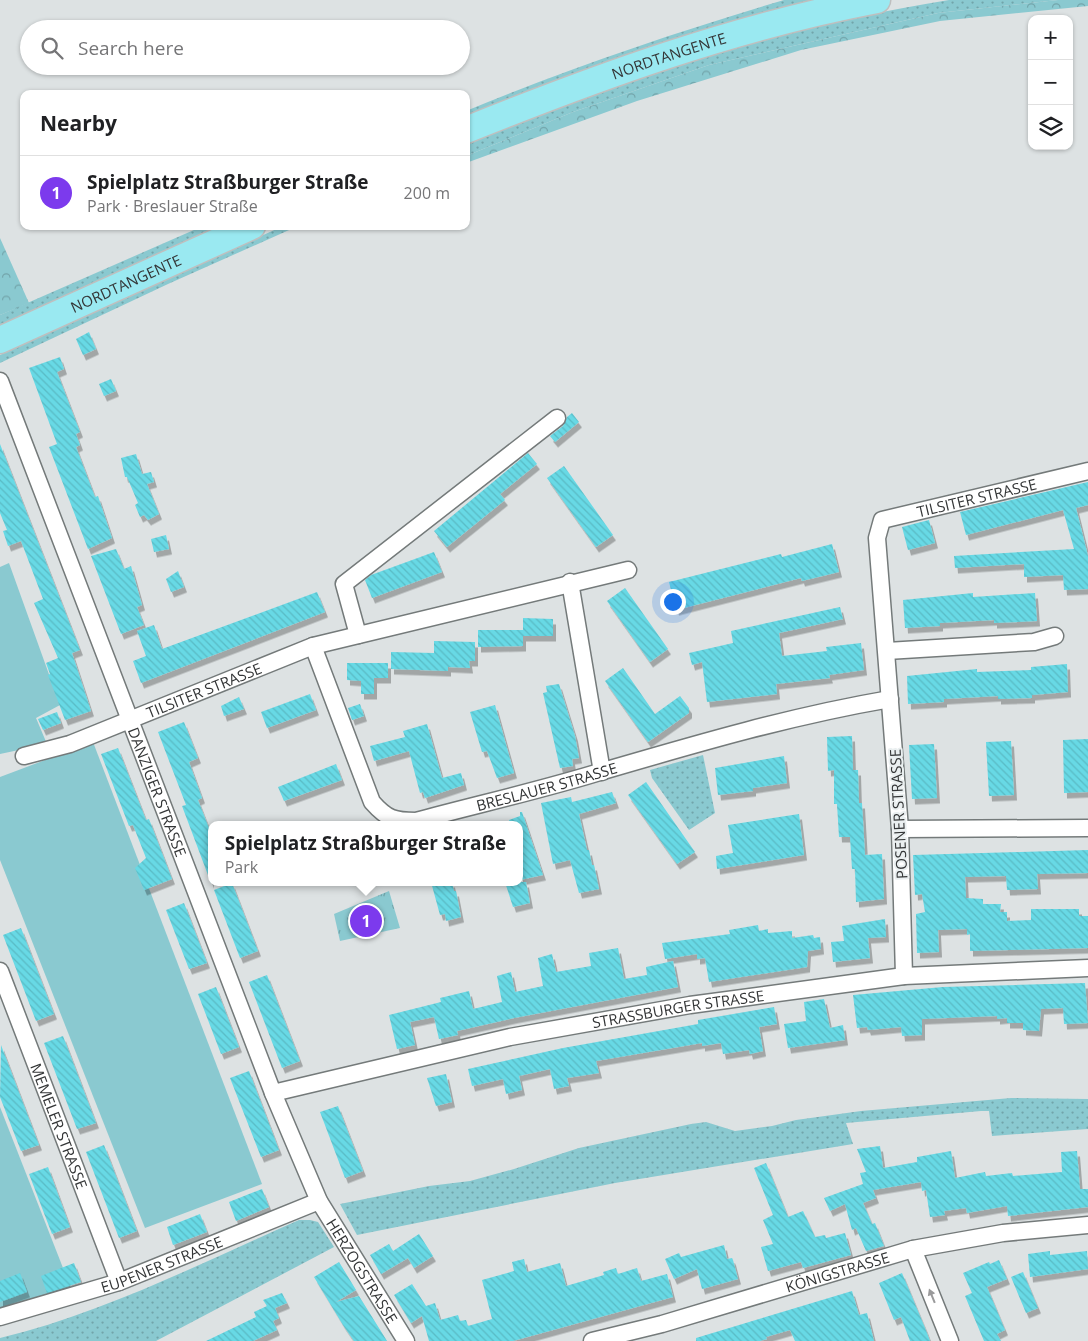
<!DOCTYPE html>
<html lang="en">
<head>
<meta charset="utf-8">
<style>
	:root { --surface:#fff; --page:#f2f2f2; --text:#202124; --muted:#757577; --line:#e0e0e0; --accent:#7c3aed }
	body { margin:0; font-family:"Open Sans",sans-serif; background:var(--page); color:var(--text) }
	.controls { position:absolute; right:15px; top:15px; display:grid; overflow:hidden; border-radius:10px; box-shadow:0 1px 4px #0004 }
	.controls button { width:45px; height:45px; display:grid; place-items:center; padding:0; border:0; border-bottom:1px solid var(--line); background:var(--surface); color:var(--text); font:25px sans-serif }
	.you { position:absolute; left:672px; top:601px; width:18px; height:18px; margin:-12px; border:4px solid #fff; border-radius:50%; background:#1a73e8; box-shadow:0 0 0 8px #1a73e833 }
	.badge { display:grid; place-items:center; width:32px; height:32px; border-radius:50%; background:var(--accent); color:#fff; font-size:16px; font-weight:700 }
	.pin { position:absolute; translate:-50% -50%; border:2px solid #fff; box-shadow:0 1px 5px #0006 }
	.popup { position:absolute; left:208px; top:821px; width:315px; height:65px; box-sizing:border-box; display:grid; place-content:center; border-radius:10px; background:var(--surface); filter:drop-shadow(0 1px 4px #0005); font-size:16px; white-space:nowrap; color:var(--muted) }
	.popup b { font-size:19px; color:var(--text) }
	.popup::after { content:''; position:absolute; left:50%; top:100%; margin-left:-10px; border:10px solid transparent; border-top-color:var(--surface) }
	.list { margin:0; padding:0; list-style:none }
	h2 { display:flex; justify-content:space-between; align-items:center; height:65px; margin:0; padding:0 20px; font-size:21px }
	h2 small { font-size:16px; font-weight:400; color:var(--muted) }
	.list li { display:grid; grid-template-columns:32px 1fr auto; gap:15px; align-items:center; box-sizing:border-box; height:75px; padding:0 20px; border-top:1px solid var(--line) }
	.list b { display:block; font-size:19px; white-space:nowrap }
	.list p { margin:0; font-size:16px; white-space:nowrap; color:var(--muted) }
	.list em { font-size:16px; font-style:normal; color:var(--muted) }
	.icon { flex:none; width:28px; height:28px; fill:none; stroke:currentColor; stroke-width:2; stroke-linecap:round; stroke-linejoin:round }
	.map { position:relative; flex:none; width:1088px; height:1341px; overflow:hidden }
	.search { position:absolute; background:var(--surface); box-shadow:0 1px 4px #0004; left:20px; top:20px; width:450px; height:55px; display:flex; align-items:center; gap:12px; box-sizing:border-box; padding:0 18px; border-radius:28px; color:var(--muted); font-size:19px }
	.panel { position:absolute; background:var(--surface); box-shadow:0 1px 4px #0004; left:20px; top:90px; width:450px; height:140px; border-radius:10px }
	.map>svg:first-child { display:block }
	.grass { fill:url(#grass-dots) }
	.forest { fill:url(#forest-crowns) }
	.park { fill:url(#park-tufts) }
	.garden { fill:#8ac9d0 }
	.building { fill:url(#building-back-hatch); filter:url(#shadow) }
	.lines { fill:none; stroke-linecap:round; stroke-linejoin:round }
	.street-casing { stroke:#747a7a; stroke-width:19 }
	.primary-casing { stroke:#bebfbf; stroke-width:29 }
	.street { stroke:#fff; stroke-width:16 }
	.primary { stroke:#9ae9f1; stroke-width:26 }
	.oneway { fill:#9a9a9b }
	.labels { text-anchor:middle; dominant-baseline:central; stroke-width:4; stroke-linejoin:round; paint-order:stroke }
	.street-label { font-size:15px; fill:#343637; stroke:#eaeff0 }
</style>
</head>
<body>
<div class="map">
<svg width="1088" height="1341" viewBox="0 0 1088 1341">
	<defs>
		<pattern id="grass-dots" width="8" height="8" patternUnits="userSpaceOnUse" patternTransform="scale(1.25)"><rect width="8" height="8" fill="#8ac9d0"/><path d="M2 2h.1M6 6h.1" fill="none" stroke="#72a4aa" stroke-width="1.8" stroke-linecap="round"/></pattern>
		<pattern id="forest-crowns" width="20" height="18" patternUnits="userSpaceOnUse" patternTransform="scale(1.25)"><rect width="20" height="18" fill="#8ac9d0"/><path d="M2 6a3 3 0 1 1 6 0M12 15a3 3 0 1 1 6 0" fill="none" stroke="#72a4aa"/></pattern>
		<pattern id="park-tufts" width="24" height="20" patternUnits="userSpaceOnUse" patternTransform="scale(1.25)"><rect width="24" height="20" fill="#8ac9d0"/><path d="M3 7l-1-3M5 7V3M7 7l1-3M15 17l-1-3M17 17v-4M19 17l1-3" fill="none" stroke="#72a4aa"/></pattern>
		<pattern id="building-back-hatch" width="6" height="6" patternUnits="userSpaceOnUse" patternTransform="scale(1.25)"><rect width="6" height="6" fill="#67d9e5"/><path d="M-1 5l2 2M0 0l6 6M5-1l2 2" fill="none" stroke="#5abbc5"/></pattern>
		<filter id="shadow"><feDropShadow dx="3" dy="5.5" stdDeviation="0" flood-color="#0004"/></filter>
	</defs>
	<rect width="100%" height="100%" fill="#dde2e3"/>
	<!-- grass -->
	<g class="grass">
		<path d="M784,0h29c-119,29 -233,69 -347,116v-5c104,-43 210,-79 318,-111z"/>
		<path d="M949,0h109l-120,13 -229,52 -136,47 -107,44v-12c154,-68 317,-117 483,-144z"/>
		<path d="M203,226h16l-219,100v-11z"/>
		<path d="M283,226h15l-130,58 -168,79v-8z"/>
		<path d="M703,755l12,58 -26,17 -37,-52 -2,-8z"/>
		<path d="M1011,1098l77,1v30l-96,7 -3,-25h-8l-135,12 7,21 -238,39 -258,52 -17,-31 89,-18 41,-5 44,-12 65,-21 112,-24 15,-2 29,9 37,-5 24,-6 65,-9z"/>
		<path d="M299,1220h11l8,2 16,25 -178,94h-156v-3c104,-25 201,-75 299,-118z"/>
	</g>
	<!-- forest -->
	<g class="forest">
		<path d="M1058,0h30v6l-148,15 -139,29 -164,51 -171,62v-7l107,-44 136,-47 229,-52z"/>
		<path d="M0,238l29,65 -29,12z"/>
	</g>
	<!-- park -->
	<path class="park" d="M389,891l11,37 -60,13 -6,-27z"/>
	<!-- garden -->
	<g class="garden">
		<path d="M9,563l51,142 -24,13 11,26 -47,10v-187z"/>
		<path d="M93,742l169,442 -117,44 -145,-368v-83z"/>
		<path d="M0,1107l74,189 -74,19z"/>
	</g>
	<!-- building -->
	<g class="building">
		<path d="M89,332l7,17 -13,6 -7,-16z"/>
		<path d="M60,357l4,12 -7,3 23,60 -4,2 4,11 -4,2 19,50 3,-1 14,42 -24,11 -39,-102 8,-3 -28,-76z"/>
		<path d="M111,379l5,12 -12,5 -5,-12z"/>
		<path d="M572,413l7,9 -24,20 -5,-6 13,-10 4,-9z"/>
		<path d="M0,444l80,206 -8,3 19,58 -26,9 -17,-45 2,-1 -4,-11 12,-5 -24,-55 9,-4 -22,-58 -13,5 -5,-15 4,-1 -7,-17z"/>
		<path d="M528,453l9,11 -37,30 5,6 -58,47 -13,-16z"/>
		<path d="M136,454l6,20 9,-2 3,10 -7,2 12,30 -11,6 -4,-5 -4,2 -5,-12 3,-2 -11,-26h-2l-4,-19z"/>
		<path d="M564,466l49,69 -17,12 -49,-69z"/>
		<path d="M1088,482v23l-12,3 12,48v33l-24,1 -1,-15 -39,2v-13l-69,4 -1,-12 120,-7 -11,-39 -97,25 -6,-23z"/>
		<path d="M929,520l6,23 -27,7 -6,-23z"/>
		<path d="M166,535l3,14 -15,3 -3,-13z"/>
		<path d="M832,544l7,28 -37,9 -1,-3 -125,32 -7,-28 112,-28 1,3z"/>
		<path d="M116,549l8,20 7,-3 11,39 -5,2 7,18 -23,9 -30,-78z"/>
		<path d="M434,552l8,20 -70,26 -7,-18 6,-5z"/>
		<path d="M178,571l6,16 -13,5 -5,-13z"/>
		<path d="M625,588l43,61 -18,13 -43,-61z"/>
		<path d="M317,592l8,20 -184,71 -8,-22 13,-5 -9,-25 17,-6 8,24z"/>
		<path d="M973,593v4l62,-4 2,28 -43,2v-3l-54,3v3l-35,2 -2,-28z"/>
		<path d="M840,607l3,12 -64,14 3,23 45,-5 -1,-4 35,-4 3,27 -35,5 1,3 -54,6 1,10 -70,8 -5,-40 -10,3 -3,-12 44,-10 -2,-12z"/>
		<path d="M523,618l30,1v17h-30v10l-45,1v-17h45v6z"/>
		<path d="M434,641l41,1v19h-6l1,7 -22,-1v4l-57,-2v-17l43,1z"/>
		<path d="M347,663h41v15h-14v16h-13v-13l-14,-1z"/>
		<path d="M1067,664l1,28 -36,3v3l-34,1v-3l-54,3v3l-36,2 -1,-28 70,-7v3l54,-2v-3z"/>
		<path d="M623,668l32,46 25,-18 9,12v5l-41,29 -43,-61z"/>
		<path d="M559,684l16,52 4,22 -7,1 1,7 -13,2 -17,-75 4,-1 -1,-6z"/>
		<path d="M310,694l6,16 -49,18 -6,-16z"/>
		<path d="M239,697l5,12 -20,7 -3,-10z"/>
		<path d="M360,704l4,12 -12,4 -4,-12z"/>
		<path d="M495,705l19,68 -17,5 -10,-27 -5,1 -12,-40z"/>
		<path d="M57,712l4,11 -18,7 -5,-11z"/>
		<path d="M184,722l14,36 -9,4 13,36 -4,2 14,36 -1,47 -29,-77 4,-1 -28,-73z"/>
		<path d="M427,724l15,54 19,-5 3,12 -39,13 -2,-6 -3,1 -11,-42 -35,10 -4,-15 35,-9 -2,-6z"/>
		<path d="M852,736l1,34h5l1,33h3l3,52 17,-1 2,45 -28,3 -1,-33h-3l-2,-32h-11l-2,-33h-3v-34l-6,1 -1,-34z"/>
		<path d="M1088,739v53l-24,1 -1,-53z"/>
		<path d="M1011,741l3,54 -25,1 -3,-54z"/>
		<path d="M934,744l3,54 -25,1 -3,-54z"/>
		<path d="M118,748l28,72 3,-1 23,60 -28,11 -9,-22 11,-10 -13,-33 -4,1 -28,-72z"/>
		<path d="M784,756l3,27 -34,5v3l-35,4 -3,-27z"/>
		<path d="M336,764l6,16 -58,21 -6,-14z"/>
		<path d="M646,782l49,70 -18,12 -49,-69z"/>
		<path d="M612,792l4,11 -37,11 8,36h2l3,15h2l5,24 -20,4 -9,-33 -17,4 -12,-61 30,-6 1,5z"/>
		<path d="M520,812h2l21,63 -23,5v-55h-9l-2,-5 11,-4z"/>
		<path d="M799,814l5,41 -87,14 -1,-13 17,-3 -5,-28z"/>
		<path d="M1088,850v23l-51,1 1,15 -31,1 -1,-14 -41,1 1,21 17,1v5h18l-1,8h7v9l24,-1v-11h48v7h9v32l-118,3v-17l-3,1v-6l-29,1 1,22 -22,1 -1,-39 9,-2 -3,-18 -7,1 -2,-40z"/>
		<path d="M431,882h21l2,9h2l5,26 -15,4 -1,-7 -5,1z"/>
		<path d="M505,882h21l4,21 -17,4z"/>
		<path d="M232,883l26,68 -18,7 -26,-68z"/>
		<path d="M184,903l23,60 -18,6 -23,-59z"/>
		<path d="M885,919l1,18 -18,1 2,20 -37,4 -2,-20 13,-1 -2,-15z"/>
		<path d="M758,925l1,6 9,-2v4l24,-2v7l21,-3 1,3 6,-1 1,12 -13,2 -1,16 -98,15 -4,-24 -8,1v-5l-32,5 -3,-16 68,-9 -1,-4z"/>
		<path d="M21,928l33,86 -18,7 -33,-86z"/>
		<path d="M618,948l6,31 23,-4 -1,-8 27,-6 5,26 -164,31 -57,13 1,4 -19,4 -5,-22 -24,5 5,23 -18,4 -8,-34 52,-13 -1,-4 29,-7 4,18 29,-7 -5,-26 14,-4 4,20 28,-6 -5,-28 14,-4 4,18 35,-6 -2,-13z"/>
		<path d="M267,975l33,86 -18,7 -33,-86z"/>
		<path d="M1085,983l3,40 -24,1 -1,-16 -22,1 -2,22 -16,-1v-7h-16v-5l-10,1v-3l-75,3v16l-20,1 -1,-9 -33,3 -1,-3 -10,1 -4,-33 90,-8z"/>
		<path d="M216,987l23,60 -18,7 -23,-60z"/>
		<path d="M824,999l6,29 13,-3 2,15 -57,8 -4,-24 22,-3 -2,-19z"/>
		<path d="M774,1007l3,17 -18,3 4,24 -13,3 -1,-4 -26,4 -2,-11 -19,3v-3l-106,18 3,12 -32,5 2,8 -15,3 -4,-20 -31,7 3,14 -16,4 -3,-15 -31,7 -4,-17 95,-21 135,-24v-4z"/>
		<path d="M63,1036l33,87 -19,6 -33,-86z"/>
		<path d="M1,1045l38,100 -18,6 -21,-54z"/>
		<path d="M249,1071l30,79 -18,7 -31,-79z"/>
		<path d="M446,1074l6,28 -16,4 -9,-28z"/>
		<path d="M338,1106l25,65 -18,7 -25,-66z"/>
		<path d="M104,1145l33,86 -18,7 -33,-86z"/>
		<path d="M880,1146l3,22 34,-6v-5l34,-6 4,27 30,-6 1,4 26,-3 1,3 49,-4 -1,-20 16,-1 3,38h8v18l-80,9 -1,-10 -40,7 -1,-5 -22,3 1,4 -15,2 -4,-27 -4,1 -1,-9 -48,8 3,8 -13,5 9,21 3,-1 9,23 -18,5 -10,-23 -4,2 -7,-26 -15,7 -6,-13 39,-14 -3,-11 6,-1 -9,-23z"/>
		<path d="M766,1163l22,54 15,-6 12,26 10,-2 1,3 19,-5 6,22 -48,13 -2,-6 -33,9 -7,-24 12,-3 -10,-24 10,-5 -19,-47z"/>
		<path d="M48,1167l22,60 -18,7 -23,-60z"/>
		<path d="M262,1189l7,18 -33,14 -7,-19z"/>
		<path d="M200,1214l7,18 -34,13 -6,-18z"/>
		<path d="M419,1234l14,22 -19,12 -6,-10 -27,16 -11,-19 19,-11 4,7z"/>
		<path d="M724,1245l3,14 5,-1 1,2 5,19 -36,10 -5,-20 -23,10 -9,-20 14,-6 2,4z"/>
		<path d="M1050,1251v4l37,-4 1,18 -58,8 -2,-23z"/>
		<path d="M524,1259l3,13 33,-9 6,23 38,-11 -1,-3 13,-4 2,6 19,-6 4,13 26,-7 6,23 -160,44h-84l-7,-25 -11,7 -17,-28 18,-11 14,22 9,-3 5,17 18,-5 2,6 6,-1 2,6 24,-7 -10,-39 32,-9 -2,-9z"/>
		<path d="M999,1260l8,19 -20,8 18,43 -8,4 4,7h-17l-19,-45 7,-3 -9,-20 26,-11 1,2z"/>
		<path d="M339,1262l17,28 -20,12 23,-6 28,45h-33l-11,-16 -29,-48z"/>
		<path d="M74,1263l7,19 -34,11 -6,-17z"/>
		<path d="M1023,1272l15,36 -12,5 -15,-36z"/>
		<path d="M20,1273l7,19 -27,10v-21z"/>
		<path d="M902,1273l23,55 5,13h-20l-9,-24 -7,3 -15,-37z"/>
		<path d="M852,1291l7,24 8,-2 7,28h-79l-5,-11 -24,7 1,2 -7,2h-64v-3z"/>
		<path d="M282,1293l5,10 -12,5 4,10 -6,3 4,9 -24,11h-47l50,-24 -2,-5 13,-6 -4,-6z"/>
	</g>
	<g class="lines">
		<!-- street casing -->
		<g class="street-casing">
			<g id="street">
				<path id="s1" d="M0,381l273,712 46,108 87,140"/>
				<path d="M570,582l32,190"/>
				<path d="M358,635l-14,-51 213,-166"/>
				<path id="s2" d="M313,646l59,156c15,17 22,19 44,19 63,-17 126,-31 187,-50 96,-28 188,-55 287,-72"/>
				<path d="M887,651l147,-9 21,-6"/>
				<path id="s3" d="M24,756l46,-12 243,-98 315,-76"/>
				<path d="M900,829l188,-1"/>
				<path id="s4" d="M0,971l119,311"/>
				<path id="s5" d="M904,976l-4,-147 -23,-291 5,-18 206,-49"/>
				<path id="s6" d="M273,1093l237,-56 180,-32 214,-29 184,-8"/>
				<path d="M913,1249l37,92"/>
				<path id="s7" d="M0,1317l119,-35 200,-81"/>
				<path id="s8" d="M592,1341l70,-17 251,-75 90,-16 85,-8"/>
			</g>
		</g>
		<!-- primary casing -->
		<g class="primary-casing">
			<g id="primary">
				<path id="s9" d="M466,130c134,-54 269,-103 411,-130"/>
				<path id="s10" d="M0,340l252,-114"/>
			</g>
		</g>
		<!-- street -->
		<use href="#street" class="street"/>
		<!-- primary -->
		<use href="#primary" class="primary"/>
	</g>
	<!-- one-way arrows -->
	<defs><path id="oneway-solid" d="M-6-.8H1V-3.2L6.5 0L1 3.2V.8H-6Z" transform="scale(1.25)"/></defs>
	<use class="oneway" href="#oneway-solid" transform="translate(932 1296) rotate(-112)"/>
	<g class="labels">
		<!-- street labels -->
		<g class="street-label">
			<text stroke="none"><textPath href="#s9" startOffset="216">NORDTANGENTE</textPath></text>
			<text stroke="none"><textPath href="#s10" startOffset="138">NORDTANGENTE</textPath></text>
			<text stroke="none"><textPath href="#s5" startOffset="555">TILSITER STRASSE</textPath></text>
			<text stroke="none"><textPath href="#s3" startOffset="192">TILSITER STRASSE</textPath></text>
			<text stroke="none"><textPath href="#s2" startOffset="352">BRESLAUER STRASSE</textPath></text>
			<text stroke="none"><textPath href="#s1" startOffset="440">DANZIGER STRASSE</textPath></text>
			<text transform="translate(898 814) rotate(-93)">POSENER STRASSE</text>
			<text stroke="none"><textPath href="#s6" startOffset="414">STRASSBURGER STRASSE</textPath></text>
			<text stroke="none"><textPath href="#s4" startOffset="166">MEMELER STRASSE</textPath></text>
			<text stroke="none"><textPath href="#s7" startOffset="170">EUPENER STRASSE</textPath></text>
			<text stroke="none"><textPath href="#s1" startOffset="962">HERZOGSTRASSE</textPath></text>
			<text stroke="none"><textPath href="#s8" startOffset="255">KÖNIGSTRASSE</textPath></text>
		</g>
	</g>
</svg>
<div class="controls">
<button>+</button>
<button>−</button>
<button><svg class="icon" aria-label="layers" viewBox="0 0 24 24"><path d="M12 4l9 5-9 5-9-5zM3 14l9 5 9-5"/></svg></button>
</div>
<div class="you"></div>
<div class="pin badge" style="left:366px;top:921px">1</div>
<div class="popup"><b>Spielplatz Straßburger Straße</b>Park</div>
<div class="search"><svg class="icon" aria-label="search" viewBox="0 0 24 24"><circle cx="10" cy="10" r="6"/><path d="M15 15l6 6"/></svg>Search here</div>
<section class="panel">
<h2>Nearby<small></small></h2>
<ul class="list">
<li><span class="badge">1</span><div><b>Spielplatz Straßburger Straße</b><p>Park · Breslauer Straße</p></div><em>200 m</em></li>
</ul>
</section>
</div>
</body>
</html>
